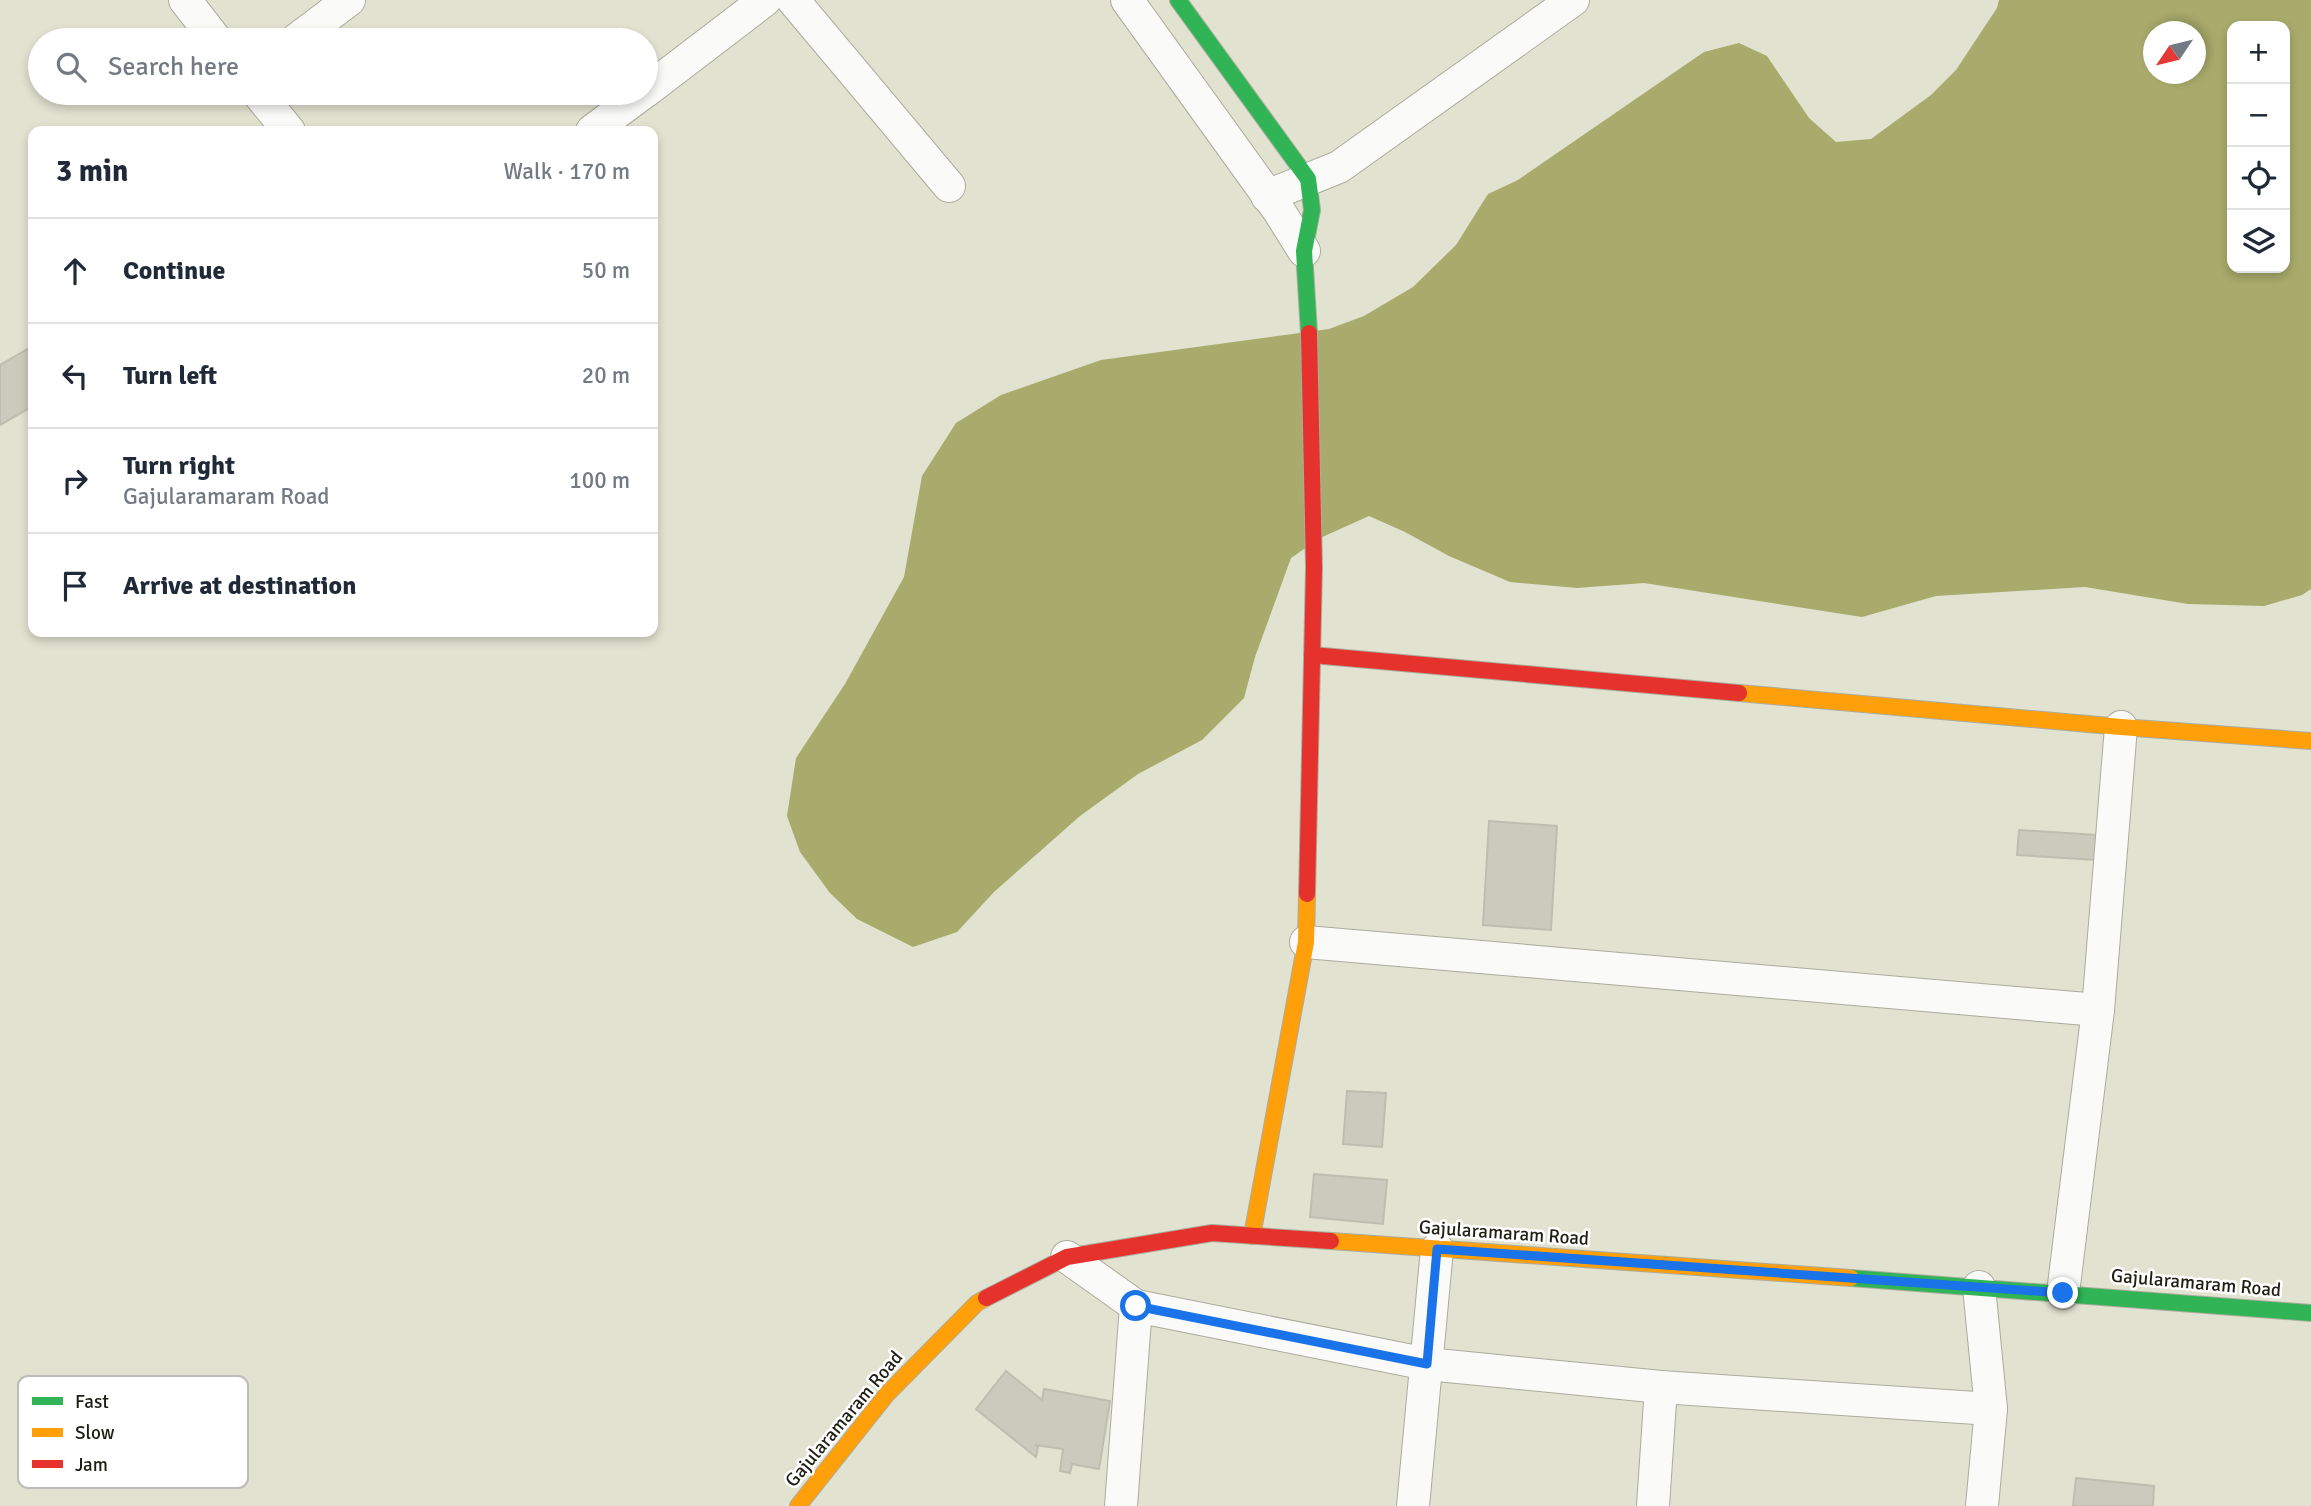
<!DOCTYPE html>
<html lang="en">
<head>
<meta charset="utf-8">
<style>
	:root { --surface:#fff; --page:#f2f2f3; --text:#1f2937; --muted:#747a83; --line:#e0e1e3 }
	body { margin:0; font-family:Signika,sans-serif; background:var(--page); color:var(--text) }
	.controls { position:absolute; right:21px; top:21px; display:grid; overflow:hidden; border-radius:14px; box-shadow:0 4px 10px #0003 }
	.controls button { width:63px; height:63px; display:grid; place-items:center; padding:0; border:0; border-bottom:2px solid var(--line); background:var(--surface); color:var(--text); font:35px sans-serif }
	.compass { position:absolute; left:2143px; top:21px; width:63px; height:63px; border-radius:50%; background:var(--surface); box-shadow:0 4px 10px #0003; rotate:235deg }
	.stop { position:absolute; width:21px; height:21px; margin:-16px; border:5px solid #1a73e8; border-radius:50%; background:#fff }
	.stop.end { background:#1a73e8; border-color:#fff; box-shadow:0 2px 7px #0008 }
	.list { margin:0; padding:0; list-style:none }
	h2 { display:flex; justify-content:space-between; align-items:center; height:91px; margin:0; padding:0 28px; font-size:30px }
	h2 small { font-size:23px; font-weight:400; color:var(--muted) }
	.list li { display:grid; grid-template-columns:46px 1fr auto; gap:21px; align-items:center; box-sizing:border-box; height:105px; padding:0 28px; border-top:2px solid var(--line) }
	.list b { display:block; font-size:26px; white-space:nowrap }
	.list p { margin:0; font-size:23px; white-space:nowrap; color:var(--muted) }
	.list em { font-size:23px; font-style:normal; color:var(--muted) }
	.icon { flex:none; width:38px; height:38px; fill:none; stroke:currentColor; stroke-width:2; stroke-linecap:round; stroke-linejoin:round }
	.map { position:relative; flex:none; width:2311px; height:1506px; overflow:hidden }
	.search { position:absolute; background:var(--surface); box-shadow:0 4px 10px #0003; left:28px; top:28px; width:630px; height:77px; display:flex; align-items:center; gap:18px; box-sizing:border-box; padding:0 24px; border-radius:38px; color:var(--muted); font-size:26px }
	.panel { position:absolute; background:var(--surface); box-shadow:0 4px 10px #0003; left:28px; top:126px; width:630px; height:511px; border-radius:14px }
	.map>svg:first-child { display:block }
	.water { fill:#a8ab6b; fill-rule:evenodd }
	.building { fill:#cacbbc; stroke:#bdbeb0; stroke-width:2 }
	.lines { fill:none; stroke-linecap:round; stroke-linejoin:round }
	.street-casing { stroke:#abac9d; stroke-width:34 }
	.fast-casing { stroke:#abac9d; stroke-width:18 }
	.slow-casing { stroke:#abac9d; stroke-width:18 }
	.jam-casing { stroke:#abac9d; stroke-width:18 }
	.street { stroke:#fafbf8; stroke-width:32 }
	.fast { stroke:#30b455; stroke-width:16 }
	.slow { stroke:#ff9f0a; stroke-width:16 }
	.jam { stroke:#e5322d; stroke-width:16 }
	.route { stroke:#1a73e8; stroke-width:9 }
	.labels { text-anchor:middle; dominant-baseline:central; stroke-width:5; stroke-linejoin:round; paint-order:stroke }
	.street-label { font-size:19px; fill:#1f2013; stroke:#fff }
	.key { fill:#fff; stroke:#bcbcb8; stroke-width:2 }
	.key-label { font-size:19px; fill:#1f2013 }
</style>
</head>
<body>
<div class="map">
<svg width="2311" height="1506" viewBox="0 0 2311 1506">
	<rect width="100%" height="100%" fill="#e1e2d0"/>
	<!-- water -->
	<path class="water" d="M1999,0h312v589l-9,6 -38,11 -76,-2 -103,-17 -149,9 -74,21 -218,-34 -67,5 -67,-6 -61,-26 -44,-24 -36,-16 -49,22 -29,20 -36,99 -11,41 -42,42 -64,34 -58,42 -86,76 -37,40 -44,15 -56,-28 -27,-26 -30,-41 -13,-36 9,-58 49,-74 59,-107 18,-101 34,-53 45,-28 100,-35 228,-31 35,-13 49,-29 43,-42 32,-51 30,-14 186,-128 35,-9 28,13 42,62 27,24 35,-3 60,-44 25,-25 41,-62zM2232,26h53v242h-53zM2154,32h42v42h-42z"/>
	<!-- building -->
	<g class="building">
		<path d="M33,346v60l-33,19v-60z"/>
		<path d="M1489,821l68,5 -6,104 -68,-5z"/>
		<path d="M2019,830l78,5 -2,25 -78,-5z"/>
		<path d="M1347,1091l39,2 -4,54 -39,-3z"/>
		<path d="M1314,1174l73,6 -4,44 -73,-7z"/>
		<path d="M1006,1371l36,29 2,-11 66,12 -11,68 -27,-5 -2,9 -10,-2 3,-22 -28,-4 3,2 -2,10 -60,-48z"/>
		<path d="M2076,1478l78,8 -1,20h-80z"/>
	</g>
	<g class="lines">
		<!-- street casing -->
		<g class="street-casing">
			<g id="street">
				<path d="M185,0l31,40"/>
				<path d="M793,0l156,186"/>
				<path d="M1127,0l152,211 25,40"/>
				<path d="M296,40l53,-40"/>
				<path d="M646,91l119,-91"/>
				<path d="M258,93l31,38"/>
				<path d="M592,131l51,-38"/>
				<path d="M1267,196l72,-29 234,-167"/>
				<path d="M1306,942l792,68"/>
				<path d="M1067,1257l69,49 291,58 234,23 330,22"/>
				<path d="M1979,1287l12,122 -9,97"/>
				<path d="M2063,1293l35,-283 23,-283"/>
				<path d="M1121,1506l15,-200"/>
				<path d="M1413,1506l24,-257"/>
				<path d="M1653,1506l8,-119"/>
			</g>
		</g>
		<!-- fast casing -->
		<g class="fast-casing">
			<g id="fast">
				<path d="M1178,0l130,179 4,31 -8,41 5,82"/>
				<path d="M1851,1278l460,35"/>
			</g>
		</g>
		<!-- slow casing -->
		<g class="slow-casing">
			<g id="slow">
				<path d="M1739,693l382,34 190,14"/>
				<path d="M1252,1236l54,-294 1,-48"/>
				<path d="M1331,1241l520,37"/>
				<path d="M798,1506l89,-112 90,-91 9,-5"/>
			</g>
		</g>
		<!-- jam casing -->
		<g class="jam-casing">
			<g id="jam">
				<path d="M1312,655l427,38"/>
				<path d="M1307,894l7,-327 -5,-234"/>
				<path d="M986,1298l81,-41 145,-24 119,8"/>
			</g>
		</g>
		<!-- street -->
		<use href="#street" class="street"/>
		<!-- fast -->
		<use href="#fast" class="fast"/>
		<!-- slow -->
		<use href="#slow" class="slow"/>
		<!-- jam -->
		<use href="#jam" class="jam"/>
	</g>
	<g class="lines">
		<!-- route -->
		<path class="route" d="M1136,1306l291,58 10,-115 626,44"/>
	</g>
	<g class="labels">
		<!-- street labels -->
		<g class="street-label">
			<text transform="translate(1504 1233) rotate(4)">Gajularamaram Road</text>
			<text transform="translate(2196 1283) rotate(5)">Gajularamaram Road</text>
			<text transform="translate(844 1419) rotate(-50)">Gajularamaram Road</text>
		</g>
	</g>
	<!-- legend -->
	<rect x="18" y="1376" width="230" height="112" rx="10" class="key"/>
	<rect x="32" y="1397" width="31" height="8" fill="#30b455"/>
	<rect x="32" y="1428" width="31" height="9" fill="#ff9f0a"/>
	<rect x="32" y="1460" width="31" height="8" fill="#e5322d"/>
	<g class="key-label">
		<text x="75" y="1408">Fast</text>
		<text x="75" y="1439">Slow</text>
		<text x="75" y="1471">Jam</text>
	</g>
</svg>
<div class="controls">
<button>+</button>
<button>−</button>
<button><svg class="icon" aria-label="locate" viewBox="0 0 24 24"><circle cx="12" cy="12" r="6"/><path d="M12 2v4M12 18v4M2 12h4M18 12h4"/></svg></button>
<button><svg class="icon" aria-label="layers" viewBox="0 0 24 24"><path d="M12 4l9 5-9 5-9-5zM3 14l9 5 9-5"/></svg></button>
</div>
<svg class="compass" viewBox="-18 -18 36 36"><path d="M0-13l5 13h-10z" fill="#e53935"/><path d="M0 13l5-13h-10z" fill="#747a83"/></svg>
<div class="stop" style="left:1136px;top:1306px"></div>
<div class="stop end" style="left:2063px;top:1293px"></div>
<div class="search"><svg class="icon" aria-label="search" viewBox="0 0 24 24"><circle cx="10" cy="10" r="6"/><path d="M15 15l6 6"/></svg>Search here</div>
<section class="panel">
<h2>3 min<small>Walk · 170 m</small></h2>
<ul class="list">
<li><svg class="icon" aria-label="ahead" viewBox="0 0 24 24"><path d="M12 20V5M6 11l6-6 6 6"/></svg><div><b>Continue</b></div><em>50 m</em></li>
<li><svg class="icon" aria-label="left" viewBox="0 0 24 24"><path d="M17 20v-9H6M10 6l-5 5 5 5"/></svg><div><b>Turn left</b></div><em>20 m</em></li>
<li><svg class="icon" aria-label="right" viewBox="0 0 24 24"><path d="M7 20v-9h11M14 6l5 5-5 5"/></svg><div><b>Turn right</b><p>Gajularamaram Road</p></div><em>100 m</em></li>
<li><svg class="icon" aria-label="arrive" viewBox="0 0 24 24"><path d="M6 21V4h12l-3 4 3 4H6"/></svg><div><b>Arrive at destination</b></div></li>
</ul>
</section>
</div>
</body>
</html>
